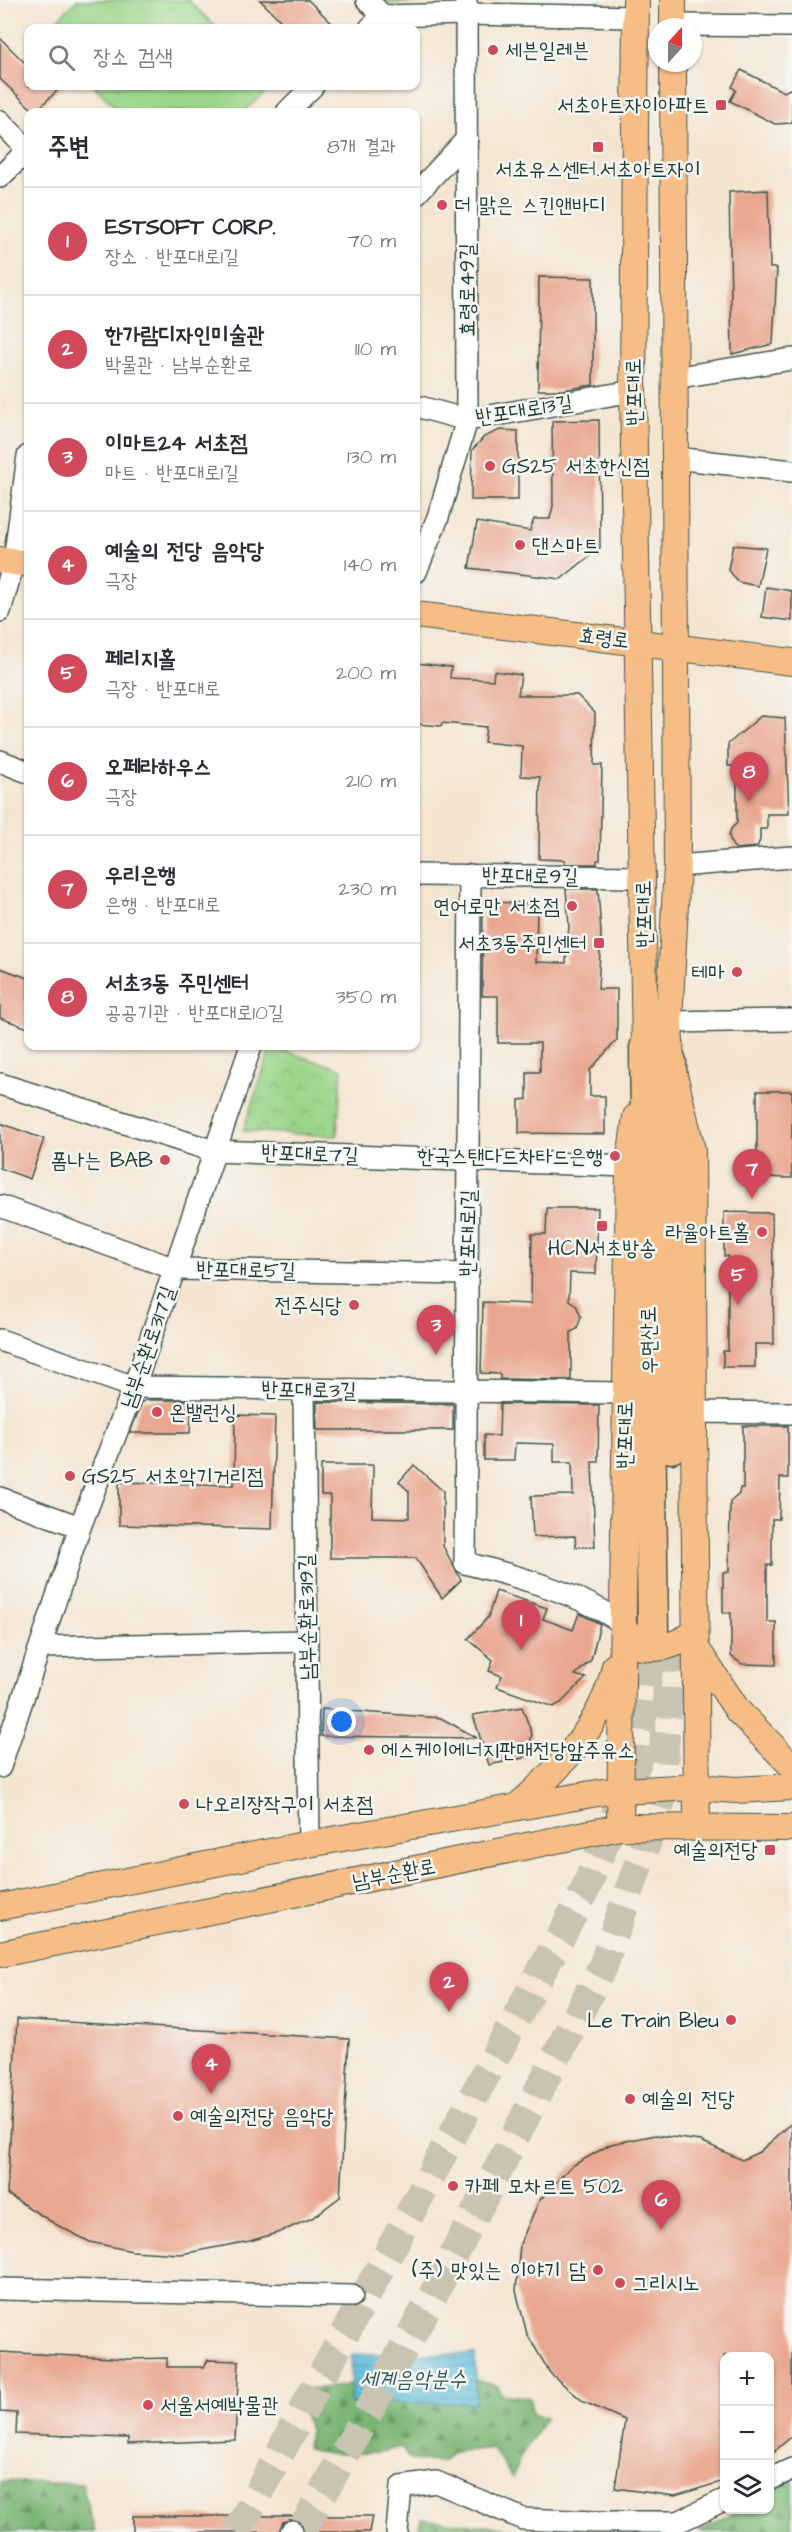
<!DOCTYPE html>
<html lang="ko">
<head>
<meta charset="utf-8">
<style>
	:root { --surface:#fff; --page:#f7f7f7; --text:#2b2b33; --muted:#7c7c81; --line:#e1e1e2; --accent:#d1495b }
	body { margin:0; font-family:"Architects Daughter","Poor Story",sans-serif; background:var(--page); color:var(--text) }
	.controls { position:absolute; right:18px; bottom:18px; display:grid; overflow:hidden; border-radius:12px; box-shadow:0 2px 4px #0004 }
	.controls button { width:54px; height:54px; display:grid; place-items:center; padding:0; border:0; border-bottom:2px solid var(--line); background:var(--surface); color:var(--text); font:30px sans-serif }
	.compass { position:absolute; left:648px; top:18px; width:54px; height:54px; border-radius:50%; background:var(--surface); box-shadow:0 2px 4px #0004; rotate:21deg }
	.you { position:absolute; left:342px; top:1722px; width:21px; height:21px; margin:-15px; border:4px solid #fff; border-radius:50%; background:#1a73e8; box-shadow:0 0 0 9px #1a73e833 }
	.badge { display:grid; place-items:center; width:39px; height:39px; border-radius:50%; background:var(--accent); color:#fff; font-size:20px; font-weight:700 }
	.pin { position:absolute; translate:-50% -50px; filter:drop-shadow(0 2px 3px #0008) }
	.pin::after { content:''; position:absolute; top:32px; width:21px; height:18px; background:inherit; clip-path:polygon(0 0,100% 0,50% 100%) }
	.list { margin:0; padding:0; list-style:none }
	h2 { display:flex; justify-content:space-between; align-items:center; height:78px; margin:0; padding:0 24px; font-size:26px }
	h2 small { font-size:20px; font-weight:400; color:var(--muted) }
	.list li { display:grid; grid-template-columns:39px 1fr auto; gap:18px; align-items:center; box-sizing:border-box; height:108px; padding:0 24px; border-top:2px solid var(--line) }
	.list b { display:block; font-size:22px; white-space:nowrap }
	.list p { margin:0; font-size:20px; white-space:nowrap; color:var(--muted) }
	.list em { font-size:20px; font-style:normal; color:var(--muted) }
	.icon { flex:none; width:33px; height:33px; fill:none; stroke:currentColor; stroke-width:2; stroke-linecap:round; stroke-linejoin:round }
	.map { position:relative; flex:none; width:792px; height:2532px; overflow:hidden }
	.search { position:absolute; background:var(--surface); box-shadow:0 2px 4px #0004; left:24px; top:24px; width:396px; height:66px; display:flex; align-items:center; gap:15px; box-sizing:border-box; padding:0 21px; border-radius:12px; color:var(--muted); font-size:22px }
	.panel { position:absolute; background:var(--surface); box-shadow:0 2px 4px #0004; left:24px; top:108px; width:396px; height:942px; border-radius:12px }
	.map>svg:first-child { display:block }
	.grass { fill:url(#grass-dots); stroke:#5c895e; stroke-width:1.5 }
	.forest { fill:url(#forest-firs); stroke:#4d7a54; stroke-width:1.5 }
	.park { fill:url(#park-crowns); stroke:#5c895e; stroke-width:1.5 }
	.pitch { fill:#9ad589; stroke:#5c895e; stroke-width:1.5 }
	.water { fill:url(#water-rules); stroke:#3e7e88; stroke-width:1.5 }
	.building { fill:#e9a790 }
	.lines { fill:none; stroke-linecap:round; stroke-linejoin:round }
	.highway-tunnel { stroke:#c9c3b2; stroke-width:30; stroke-dasharray:30 15; stroke-linecap:butt }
	.minor-casing { stroke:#3f564c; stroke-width:24 }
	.major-casing { stroke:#3f564c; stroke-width:28 }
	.highway-casing { stroke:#3f564c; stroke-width:33 }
	.minor { stroke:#fff; stroke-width:21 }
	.major { stroke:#f6be86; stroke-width:26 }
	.highway { stroke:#f6be86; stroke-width:30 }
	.poi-dot { fill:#d1495b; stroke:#f6f6f2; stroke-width:2 }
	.labels { text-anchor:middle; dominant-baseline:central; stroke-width:5; stroke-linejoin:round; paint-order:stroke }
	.poi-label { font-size:21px; fill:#1f3d34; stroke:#f6f6f2; text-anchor:start }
	.street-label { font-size:21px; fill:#1f3d34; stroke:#f6f6f2 }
	.water-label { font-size:22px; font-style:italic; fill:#2f5d5e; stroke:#f6f6f2 }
</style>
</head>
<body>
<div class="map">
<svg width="792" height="2532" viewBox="0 0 792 2532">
	<defs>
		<pattern id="grass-dots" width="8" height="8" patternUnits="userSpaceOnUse" patternTransform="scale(1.5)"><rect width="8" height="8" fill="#9ad589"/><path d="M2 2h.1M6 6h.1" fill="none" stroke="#7dae71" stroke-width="1.8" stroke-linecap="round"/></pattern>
		<pattern id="forest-firs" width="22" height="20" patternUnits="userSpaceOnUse" patternTransform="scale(1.5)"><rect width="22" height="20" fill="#7bb675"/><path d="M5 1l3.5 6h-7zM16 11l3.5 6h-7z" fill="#649561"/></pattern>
		<pattern id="park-crowns" width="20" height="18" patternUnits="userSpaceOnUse" patternTransform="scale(1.5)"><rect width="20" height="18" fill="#9ad589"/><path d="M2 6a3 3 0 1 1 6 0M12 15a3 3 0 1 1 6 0" fill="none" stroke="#7dae71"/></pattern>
		<pattern id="water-rules" width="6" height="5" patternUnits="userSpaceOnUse" patternTransform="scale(1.5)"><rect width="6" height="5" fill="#5ebedc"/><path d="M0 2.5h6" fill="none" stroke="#4d9cb3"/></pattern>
	</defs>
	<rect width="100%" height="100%" fill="#f6f6f2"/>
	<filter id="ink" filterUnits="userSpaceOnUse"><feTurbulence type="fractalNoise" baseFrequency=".0167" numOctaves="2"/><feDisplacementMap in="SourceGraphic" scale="12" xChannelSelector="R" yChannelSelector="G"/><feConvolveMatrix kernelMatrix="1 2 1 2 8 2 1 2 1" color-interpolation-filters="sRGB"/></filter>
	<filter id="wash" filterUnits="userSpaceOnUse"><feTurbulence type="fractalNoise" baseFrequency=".008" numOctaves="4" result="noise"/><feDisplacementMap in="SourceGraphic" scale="24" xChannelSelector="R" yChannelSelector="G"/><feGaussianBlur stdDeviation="1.35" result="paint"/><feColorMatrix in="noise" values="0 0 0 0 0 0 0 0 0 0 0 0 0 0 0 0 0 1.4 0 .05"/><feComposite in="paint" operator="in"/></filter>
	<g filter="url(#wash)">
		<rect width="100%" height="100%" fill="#f4e5d1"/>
		<!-- grass -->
		<path class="grass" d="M379,0h75l-71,4z"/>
		<!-- forest -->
		<g class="forest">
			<path d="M455,2375l43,11 3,8 29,4 2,16 14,3 -24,37 -10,24 -20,-30 -39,4 -10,10 -33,-2 -9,-13c-24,8 -69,9 -94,2l2,-19 -6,-21 6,-20 34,-3 18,-7z"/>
			<path d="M792,2479v53h-93l40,-22h31v-18z"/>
			<path d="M0,2481l82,3 13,48h-95z"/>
			<path d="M421,2519l119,13h-122z"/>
		</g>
		<!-- park -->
		<path class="park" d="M271,1047l71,22 -5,67 -94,-5z"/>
		<!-- pitch -->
		<g class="pitch">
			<path d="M77,0h111l29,28h-168z"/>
			<path d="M94,86h178l-29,26h-123z"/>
		</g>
		<!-- water -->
		<path class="water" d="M352,2354h123l1,49h-126z"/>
		<g id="blocks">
			<!-- building -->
			<g class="building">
				<path d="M260,0h48l29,28h-49z"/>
				<path d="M0,38l28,28v20h34l-27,26 -35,-33z"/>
				<path d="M741,70l43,22 8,-4v35l-17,1 -45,-23 6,-11 -4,-3z"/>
				<path d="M768,190l2,78h7l-4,76 -41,10 -3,-162z"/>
				<path d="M539,277l54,1v107l-31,5h-24z"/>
				<path d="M599,420l1,128 -39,31 -92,-11 8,-46 53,9 4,-12h16l3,-13 -1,-85z"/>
				<path d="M500,430l18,1v69h-47l1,-50 12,-13z"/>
				<path d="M733,545l33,3 -8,38 -20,-4 -10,-13z"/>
				<path d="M766,587l26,4v30l-30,-4z"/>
				<path d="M416,663l35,4 -1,11 43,2 1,-9 27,4 -3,20h59l18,18 -1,52h8l-2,95h-3v4h-32v-4l-26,-1 1,-82 -19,-1 1,-30 -38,-4 2,-15 -44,-4 -1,3 -25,-2z"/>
				<path d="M761,716l24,2 4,96h-22v15h-7v11l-3,7 -21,2 -4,-4 -3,-9 2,-7 6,-6v-57h-9v-22z"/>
				<path d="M566,889h32l3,44 -3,56h19v51l-27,30v26h15v38l-86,-1v-33l8,-1v-27h13v-29h-42v-47h-16l1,-94 54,1 -1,59 30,1 3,-38z"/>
				<path d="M0,968l28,10v50l-28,-10z"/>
				<path d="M757,1091h35v87l-35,-1z"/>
				<path d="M0,1123l44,16 -14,40 -30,-11z"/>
				<path d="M547,1208h51l-2,66 -26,-1 -1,27 7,5 5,12 -4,12 -6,3v48l-71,-1v-5l-19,-1 2,-71 48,2 1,-70h14z"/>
				<path d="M724,1212l48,1 2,131h-19v23h-32v-16h5v-95h-4z"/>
				<path d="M146,1400h46l-2,33h-60l12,-31z"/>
				<path d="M317,1402l136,2v26h-136z"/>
				<path d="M500,1404l99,1 -1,57h-6l3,85h-19l-1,-11 -42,1 -2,-41 42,-1 -1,-33h-18v-18l-39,-1 -1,17h-30v-25l15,1z"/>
				<path d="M235,1415l40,1 -3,113 -153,-4v-43l115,3z"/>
				<path d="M743,1426h45v52h-8l-1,41h-7v46h-5v57h9v43l-34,-1 -11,-8v-43h-8v-41h6l1,-70 9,-8 1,-6h3z"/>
				<path d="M321,1465h52l-1,52 37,1v-27l-10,-9 15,-17 29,26v55l18,34 -19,18 -26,-40h-86v-63h-9z"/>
				<path d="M496,1591l51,17 -4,11 30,11 6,-17 21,11 -9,36 -16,15 11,3 -25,25 -8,4 -56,-20 5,-11 -13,-5 4,-11 -25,-21 20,-22z"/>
				<path d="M522,1707l10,27 -3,16 -6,8 -34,7 -16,-50z"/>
				<path d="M322,1709l119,9 36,20 -156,-2z"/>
				<path d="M17,2019l332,20 -9,158 -28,21 -32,14 -30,9 -69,13 -49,-3 -42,-9 -35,-18 -48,-30z"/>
				<path d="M792,2123v313l-22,19v-99h-46v125l-49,15 -60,-8 10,-68 -41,-18 -34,-29 -23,-39 -11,-43 4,-47 19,-43 31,-34 41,-23 45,-9 45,6 41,19 17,-8z"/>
				<path d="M0,2352l130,7 37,-1v9h37l4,-7 31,1 -4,79 -107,4v-6l-112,-4 1,-21 -17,-1z"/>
				<path d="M133,2516h239l-3,16h-65l-3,-10 -6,-3 -12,3 -4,10h-146z"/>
			</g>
		</g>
	</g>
	<g filter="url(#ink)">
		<use href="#blocks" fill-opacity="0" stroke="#3f564c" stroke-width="1.5"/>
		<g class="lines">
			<!-- highway-tunnel -->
			<g class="highway-tunnel">
				<path d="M237,2532l347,-639 52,-129 17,-133"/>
				<path d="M301,2532l128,-229 174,-337 58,-166 10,-163"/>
			</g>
			<!-- minor casing -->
			<g class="minor-casing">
				<g id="minor">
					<path d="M367,0l16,16 83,-2 169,3"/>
					<path d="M673,25l119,1"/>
					<path d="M370,28l13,-12"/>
					<path d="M287,112l26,-26"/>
					<path d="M0,121l28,29"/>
					<path d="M0,177l28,-27"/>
					<path d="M416,194l51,-55"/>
					<path d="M673,378l119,-19"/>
					<path d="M416,406l51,14 166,-29"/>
					<path d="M674,458l118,13"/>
					<path d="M416,572l22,-55 29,-97 -1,-420"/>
					<path d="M0,611l14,-49 14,-106"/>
					<path d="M0,761l28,11"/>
					<path d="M677,866l115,-9"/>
					<path d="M416,875l228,2"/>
					<path d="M470,875l-5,688c48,12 118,31 158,61"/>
					<path d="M669,1022l123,-2"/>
					<path d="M0,1084l214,67 415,15"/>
					<path d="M0,1206l175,63 293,5"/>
					<path d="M0,1340l134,47 492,6"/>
					<path d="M304,1390l5,454"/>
					<path d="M693,1412l99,1"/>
					<path d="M0,1498l80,29"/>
					<path d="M41,1647l266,-6"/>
					<path d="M0,1767l80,-240 54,-140 117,-341"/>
					<path d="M0,2289l352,7"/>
					<path d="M770,2479l22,-10"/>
					<path d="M291,2532l1,-1"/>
					<path d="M397,2532l4,-45 35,-5 87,37 72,3h83l46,-22"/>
				</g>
			</g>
			<!-- major casing -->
			<g class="major-casing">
				<g id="major">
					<path d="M636,0l-3,391 12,657 -2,18"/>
					<path d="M673,0v27"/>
					<path d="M673,63l4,803 -8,156 2,40 21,88 5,678"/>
					<path d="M0,560l28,4"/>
					<path d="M416,615l376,47"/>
					<path d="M623,1624l10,21c25,7 41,1 62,-12"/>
					<path d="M696,1648l42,63 54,55"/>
					<path d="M518,1806c42,-38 86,-83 97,-140"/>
					<path d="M620,1827l9,-661 7,-49"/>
					<path d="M0,1907l309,-63 294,-52 93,-5 40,3 56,-3"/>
					<path d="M0,1954l620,-127 172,1"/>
				</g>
			</g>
			<!-- highway casing -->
			<g class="highway-casing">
				<g id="highway">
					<path d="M645,1048l8,583"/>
					<path d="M671,1448v-386"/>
				</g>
			</g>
			<!-- minor -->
			<use href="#minor" class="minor"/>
			<!-- major -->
			<use href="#major" class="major"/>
			<!-- highway -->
			<use href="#highway" class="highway"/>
		</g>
	</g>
	<!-- markers -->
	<g class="poi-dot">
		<circle cx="493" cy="50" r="6"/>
		<rect x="715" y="99" width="12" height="12" rx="3"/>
		<rect x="592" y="141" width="12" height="12" rx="3"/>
		<circle cx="442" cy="205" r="6"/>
		<circle cx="490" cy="466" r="6"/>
		<circle cx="520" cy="545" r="6"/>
		<circle cx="572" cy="906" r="6"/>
		<rect x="593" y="937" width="12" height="12" rx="3"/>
		<circle cx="737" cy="972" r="6"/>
		<circle cx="615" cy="1156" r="6"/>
		<circle cx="165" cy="1160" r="6"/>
		<rect x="596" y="1220" width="12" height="12" rx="3"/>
		<circle cx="762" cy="1232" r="6"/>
		<circle cx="354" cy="1305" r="6"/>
		<circle cx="157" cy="1412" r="6"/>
		<circle cx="70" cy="1476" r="6"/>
		<circle cx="369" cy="1750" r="6"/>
		<circle cx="184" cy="1804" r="6"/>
		<rect x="764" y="1844" width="12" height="12" rx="3"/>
		<circle cx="731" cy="2020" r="6"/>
		<circle cx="630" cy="2099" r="6"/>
		<circle cx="178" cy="2116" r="6"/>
		<circle cx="453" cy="2186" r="6"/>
		<circle cx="598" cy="2270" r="6"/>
		<circle cx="620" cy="2283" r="6"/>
		<circle cx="148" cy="2405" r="6"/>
	</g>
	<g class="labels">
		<!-- poi labels -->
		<g class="poi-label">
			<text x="505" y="50">세븐일레븐</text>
			<text x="709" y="105" text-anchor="end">서초아트자이아파트</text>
			<text x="598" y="169" text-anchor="middle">서초유스센터.서초아트자이</text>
			<text x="454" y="205">더 맑은 스킨앤바디</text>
			<text x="502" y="466">GS25 서초한신점</text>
			<text x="532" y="545">댄스마트</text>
			<text x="560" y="906" text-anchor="end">연어로만 서초점</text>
			<text x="587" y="943" text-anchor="end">서초3동주민센터</text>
			<text x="725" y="972" text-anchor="end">테마</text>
			<text x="603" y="1156" text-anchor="end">한국스탠다드차타드은행</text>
			<text x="153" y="1160" text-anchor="end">폼나는 BAB</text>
			<text x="750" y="1232" text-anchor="end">라율아트홀</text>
			<text x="602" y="1248" text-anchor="middle">HCN서초방송</text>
			<text x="342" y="1305" text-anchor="end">전주식당</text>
			<text x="169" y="1412">온밸런싱</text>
			<text x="82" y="1476">GS25 서초악기거리점</text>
			<text x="381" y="1750">에스케이에너지판매전당앞주유소</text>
			<text x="196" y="1804">나오리장작구이 서초점</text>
			<text x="758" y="1850" text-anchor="end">예술의전당</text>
			<text x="719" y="2020" text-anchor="end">Le Train Bleu</text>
			<text x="642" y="2099">예술의 전당</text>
			<text x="190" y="2116">예술의전당 음악당</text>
			<text x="465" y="2186">카페 모차르트 502</text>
			<text x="586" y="2270" text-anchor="end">(주) 맛있는 이야기 담</text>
			<text x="632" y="2283">그리시노</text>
			<text x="160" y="2405">서울서예박물관</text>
		</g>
		<!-- street labels -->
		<g class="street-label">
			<text transform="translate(467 290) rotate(-90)">효령로49길</text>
			<text transform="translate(634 392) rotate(-91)">반포대로</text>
			<text transform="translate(524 410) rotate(-9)">반포대로13길</text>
			<text transform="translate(604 638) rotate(7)">효령로</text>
			<text transform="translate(530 876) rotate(1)">반포대로9길</text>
			<text transform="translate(644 914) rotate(-91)">반포대로</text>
			<text transform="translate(310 1154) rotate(2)">반포대로7길</text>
			<text transform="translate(468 1233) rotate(-89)">반포대로1길</text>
			<text transform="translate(246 1270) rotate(1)">반포대로5길</text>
			<text transform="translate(649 1340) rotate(-91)">우면산로</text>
			<text transform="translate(148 1347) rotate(-71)">남부순환로317길</text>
			<text transform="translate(309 1390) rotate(1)">반포대로3길</text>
			<text transform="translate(625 1435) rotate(-89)">반포대로</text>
			<text transform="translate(307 1617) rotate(-91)">남부순환로319길</text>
			<text transform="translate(394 1874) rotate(-11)">남부순환로</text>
		</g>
		<!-- water labels -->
		<g class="water-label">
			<text x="413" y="2379">세계음악분수</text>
		</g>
	</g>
</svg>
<div class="controls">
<button>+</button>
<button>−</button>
<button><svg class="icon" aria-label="layers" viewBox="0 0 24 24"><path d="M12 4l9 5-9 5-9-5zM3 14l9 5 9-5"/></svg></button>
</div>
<svg class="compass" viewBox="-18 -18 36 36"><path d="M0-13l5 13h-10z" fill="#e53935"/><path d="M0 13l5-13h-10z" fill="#7c7c81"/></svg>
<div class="you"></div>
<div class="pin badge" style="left:521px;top:1650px">1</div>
<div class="pin badge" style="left:449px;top:2012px">2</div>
<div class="pin badge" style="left:436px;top:1355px">3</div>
<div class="pin badge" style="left:211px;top:2094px">4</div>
<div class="pin badge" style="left:738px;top:1305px">5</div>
<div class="pin badge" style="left:661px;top:2230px">6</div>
<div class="pin badge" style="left:752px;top:1199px">7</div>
<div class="pin badge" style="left:749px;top:802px">8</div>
<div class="search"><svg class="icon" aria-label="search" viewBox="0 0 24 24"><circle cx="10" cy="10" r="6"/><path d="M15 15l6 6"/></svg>장소 검색</div>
<section class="panel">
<h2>주변<small>8개 결과</small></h2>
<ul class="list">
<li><span class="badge">1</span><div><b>ESTSOFT CORP.</b><p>장소 · 반포대로1길</p></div><em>70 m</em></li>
<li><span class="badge">2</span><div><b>한가람디자인미술관</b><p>박물관 · 남부순환로</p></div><em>110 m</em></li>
<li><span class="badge">3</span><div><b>이마트24 서초점</b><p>마트 · 반포대로1길</p></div><em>130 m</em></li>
<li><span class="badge">4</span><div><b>예술의 전당 음악당</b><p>극장</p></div><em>140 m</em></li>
<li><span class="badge">5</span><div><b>페리지홀</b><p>극장 · 반포대로</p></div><em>200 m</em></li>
<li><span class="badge">6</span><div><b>오페라하우스</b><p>극장</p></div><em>210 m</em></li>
<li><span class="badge">7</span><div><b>우리은행</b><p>은행 · 반포대로</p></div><em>230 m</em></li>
<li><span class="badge">8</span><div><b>서초3동 주민센터</b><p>공공기관 · 반포대로10길</p></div><em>350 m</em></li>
</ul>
</section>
</div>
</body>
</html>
